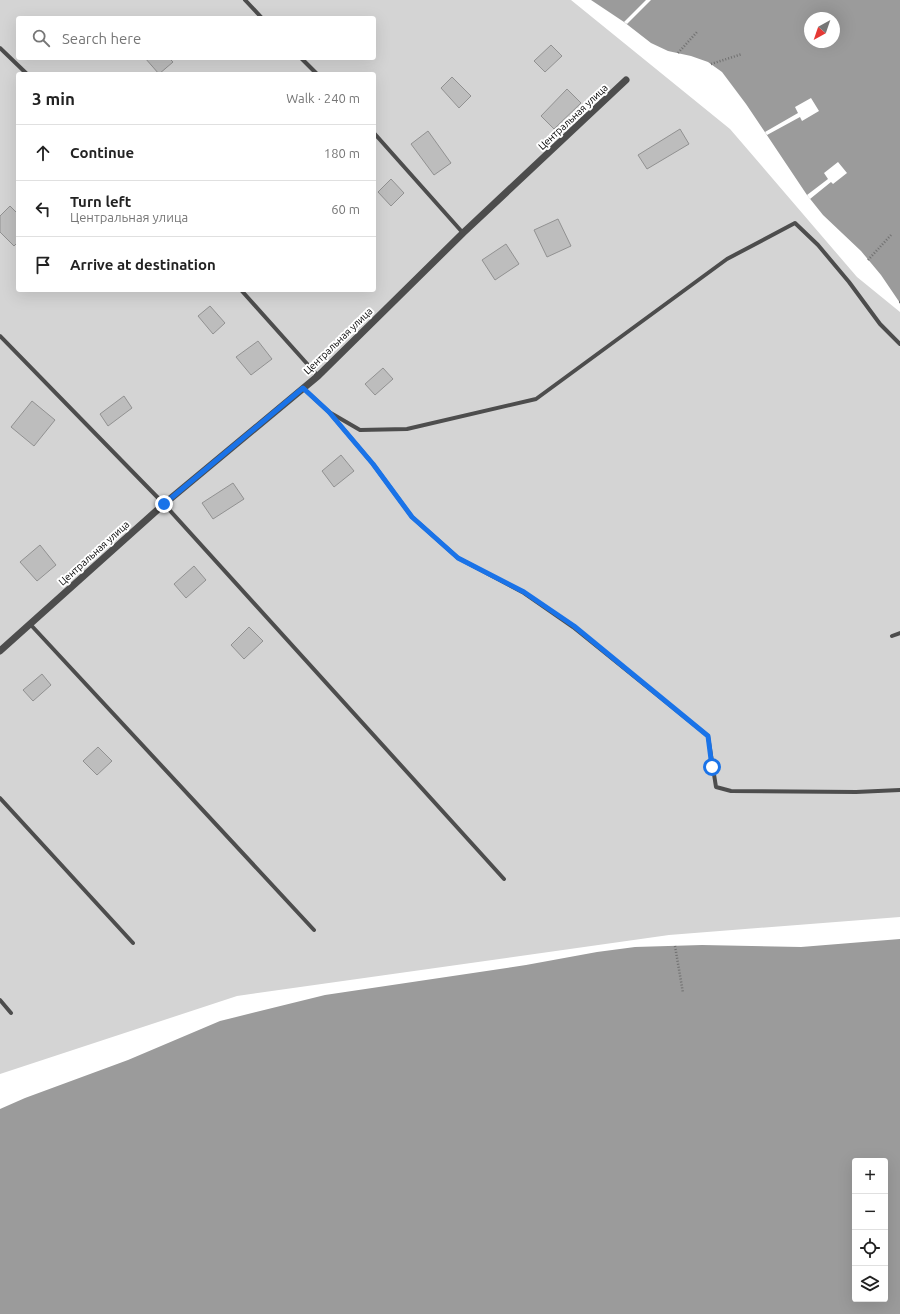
<!DOCTYPE html>
<html lang="en">
<head>
<meta charset="utf-8">
<style>
	:root { --surface:#fff; --page:#f6f6f6; --text:#222; --muted:#767676; --line:#e0e0e0 }
	body { margin:0; font-family:Ubuntu,sans-serif; background:var(--page); color:var(--text) }
	.controls { position:absolute; right:12px; bottom:12px; display:grid; overflow:hidden; border-radius:4px; box-shadow:0 4px 16px #0002 }
	.controls button { width:36px; height:36px; display:grid; place-items:center; padding:0; border:0; border-bottom:1px solid var(--line); background:var(--surface); color:var(--text); font:20px sans-serif }
	.compass { position:absolute; left:804px; top:12px; width:36px; height:36px; border-radius:50%; background:var(--surface); box-shadow:0 4px 16px #0002; rotate:220deg }
	.stop { position:absolute; width:12px; height:12px; margin:-9px; border:3px solid #1a73e8; border-radius:50%; background:#fff }
	.stop.end { background:#1a73e8; border-color:#fff; box-shadow:0 1px 4px #0008 }
	.list { margin:0; padding:0; list-style:none }
	h2 { display:flex; justify-content:space-between; align-items:center; height:52px; margin:0; padding:0 16px; font-size:17px }
	h2 small { font-size:13px; font-weight:400; color:var(--muted) }
	.list li { display:grid; grid-template-columns:26px 1fr auto; gap:12px; align-items:center; box-sizing:border-box; height:56px; padding:0 16px; border-top:1px solid var(--line) }
	.list b { display:block; font-size:15px; white-space:nowrap }
	.list p { margin:0; font-size:13px; white-space:nowrap; color:var(--muted) }
	.list em { font-size:13px; font-style:normal; color:var(--muted) }
	.icon { flex:none; width:22px; height:22px; fill:none; stroke:currentColor; stroke-width:2; stroke-linecap:round; stroke-linejoin:round }
	.map { position:relative; flex:none; width:900px; height:1314px; overflow:hidden }
	.search { position:absolute; background:var(--surface); box-shadow:0 4px 16px #0002; left:16px; top:16px; width:360px; height:44px; display:flex; align-items:center; gap:10px; box-sizing:border-box; padding:0 14px; border-radius:4px; color:var(--muted); font-size:15px }
	.panel { position:absolute; background:var(--surface); box-shadow:0 4px 16px #0002; left:16px; top:72px; width:360px; height:220px; border-radius:4px }
	.map>svg:first-child { display:block }
	.green { fill:#d4d4d4; fill-rule:evenodd }
	.water { fill:#9b9b9b; fill-rule:evenodd }
	.pier { fill:#fff }
	.building { fill:#bdbdbd; stroke:#919191 }
	.lines { fill:none; stroke-linecap:round; stroke-linejoin:round }
	.path { stroke:#6f6f6f; stroke-width:2.5; stroke-dasharray:1 2; stroke-linecap:butt }
	.minor { stroke:#4d4d4d; stroke-width:4 }
	.tertiary { stroke:#4d4d4d; stroke-width:7 }
	.route { stroke:#1a73e8; stroke-width:5 }
	.labels { text-anchor:middle; dominant-baseline:central; stroke-width:4; stroke-linejoin:round; paint-order:stroke }
	.street-label { font-size:10px; fill:#000; stroke:#fff }
</style>
</head>
<body>
<div class="map">
<svg width="900" height="1314" viewBox="0 0 900 1314">
	<rect width="100%" height="100%" fill="#fff"/>
	<!-- green -->
	<path class="green" d="M0,0h571l159,129 127,148 43,35v605l-231,18 -432,61 -237,78zM18,18h356v40h-356zM18,74h356v216h-356z"/>
	<!-- water -->
	<g class="water">
		<path d="M591,0h309v303l-19,-28 -20,-24 -38,-36 -16,-20 -61,-91 -24,-32 -14,-10 -17,-6 -23,-5 -17,-8 -27,-21zM810,18h24v24h-24z"/>
		<path d="M900,939v375h-900v-205l25,-11 103,-38 92,-39 105,-26 201,-30 71,-13 38,-5 67,-2 99,2zM855,1161h30v138h-30z"/>
	</g>
	<!-- pier -->
	<g class="pier">
		<path d="M646,0h5l-24,24 -3,-2z"/>
		<path d="M811,98l8,13 -17,10 -2,-4 -33,18 -2,-3 33,-19 -3,-6z"/>
		<path d="M838,162l9,11 -14,11 -2,-2 -21,17 -3,-4 21,-16 -4,-6z"/>
	</g>
	<!-- building -->
	<g class="building">
		<path d="M551,45l11,11 -17,16 -11,-11z"/>
		<path d="M145,58h24l4,4 -14,12z"/>
		<path d="M452,77l19,19 -12,12 -18,-20z"/>
		<path d="M567,89l14,14 -27,26 -13,-13z"/>
		<path d="M680,129l9,15 -42,25 -9,-14z"/>
		<path d="M428,131l23,32 -17,12 -23,-31z"/>
		<path d="M391,179l13,14 -13,13 -13,-14z"/>
		<path d="M10,206l8,8v28l-4,4 -14,-14v-16z"/>
		<path d="M558,219l13,27 -24,11 -13,-27z"/>
		<path d="M506,244l13,20 -24,16 -13,-20z"/>
		<path d="M210,306l15,17 -12,11 -15,-18z"/>
		<path d="M258,341l14,18 -21,16 -15,-18z"/>
		<path d="M383,368l10,11 -18,16 -10,-11z"/>
		<path d="M124,396l8,12 -24,18 -8,-12z"/>
		<path d="M32,401l23,19 -21,26 -23,-19z"/>
		<path d="M341,455l13,16 -20,16 -12,-16z"/>
		<path d="M233,483l11,16 -31,20 -11,-16z"/>
		<path d="M40,545l16,20 -19,16 -17,-19z"/>
		<path d="M194,566l12,14 -20,18 -12,-14z"/>
		<path d="M249,627l14,14 -19,18 -13,-14z"/>
		<path d="M42,674l9,11 -18,16 -10,-11z"/>
		<path d="M98,747l14,14 -15,14 -14,-14z"/>
	</g>
	<g class="lines">
		<!-- path -->
		<g class="path">
			<path d="M678,53l19,-21"/>
			<path d="M711,64l31,-10"/>
			<path d="M868,260l23,-25"/>
			<path d="M899,302h1"/>
			<path d="M675,946l8,47"/>
		</g>
		<!-- minor -->
		<g class="minor">
			<path d="M245,0l17,18"/>
			<path d="M0,48l27,26"/>
			<path d="M301,58l16,16"/>
			<path d="M374,133l89,100"/>
			<path d="M241,290l77,86"/>
			<path d="M0,336l164,168 340,375"/>
			<path d="M303,388l26,24 31,18 47,-1 129,-30 191,-140 68,-36 23,22 31,37 31,42 20,20"/>
			<path d="M329,412l44,52 39,53 46,41 66,35 49,34 135,109 8,51 15,4 125,1 44,-2"/>
			<path d="M30,624l284,306"/>
			<path d="M892,636l8,-3"/>
			<path d="M0,798l133,145"/>
			<path d="M0,1000l11,13"/>
		</g>
		<!-- tertiary -->
		<path class="tertiary" d="M0,651l164,-147 154,-128 145,-143 163,-153"/>
	</g>
	<g class="lines">
		<!-- route -->
		<path class="route" d="M164,504l139,-116 26,24 44,52 39,53 46,41 66,34 50,34 134,110 4,31"/>
	</g>
	<g class="labels">
		<!-- street labels -->
		<g class="street-label">
			<text transform="translate(573 117) rotate(-43)">Центральная улица</text>
			<text transform="translate(338 341) rotate(-44)">Центральная улица</text>
			<text transform="translate(94 553) rotate(-42)">Центральная улица</text>
		</g>
	</g>
</svg>
<div class="controls">
<button>+</button>
<button>−</button>
<button><svg class="icon" aria-label="locate" viewBox="0 0 24 24"><circle cx="12" cy="12" r="6"/><path d="M12 2v4M12 18v4M2 12h4M18 12h4"/></svg></button>
<button><svg class="icon" aria-label="layers" viewBox="0 0 24 24"><path d="M12 4l9 5-9 5-9-5zM3 14l9 5 9-5"/></svg></button>
</div>
<svg class="compass" viewBox="-18 -18 36 36"><path d="M0-13l5 13h-10z" fill="#e53935"/><path d="M0 13l5-13h-10z" fill="#767676"/></svg>
<div class="stop" style="left:712px;top:767px"></div>
<div class="stop end" style="left:164px;top:504px"></div>
<div class="search"><svg class="icon" aria-label="search" viewBox="0 0 24 24"><circle cx="10" cy="10" r="6"/><path d="M15 15l6 6"/></svg>Search here</div>
<section class="panel">
<h2>3 min<small>Walk · 240 m</small></h2>
<ul class="list">
<li><svg class="icon" aria-label="ahead" viewBox="0 0 24 24"><path d="M12 20V5M6 11l6-6 6 6"/></svg><div><b>Continue</b></div><em>180 m</em></li>
<li><svg class="icon" aria-label="left" viewBox="0 0 24 24"><path d="M17 20v-9H6M10 6l-5 5 5 5"/></svg><div><b>Turn left</b><p>Центральная улица</p></div><em>60 m</em></li>
<li><svg class="icon" aria-label="arrive" viewBox="0 0 24 24"><path d="M6 21V4h12l-3 4 3 4H6"/></svg><div><b>Arrive at destination</b></div></li>
</ul>
</section>
</div>
</body>
</html>
